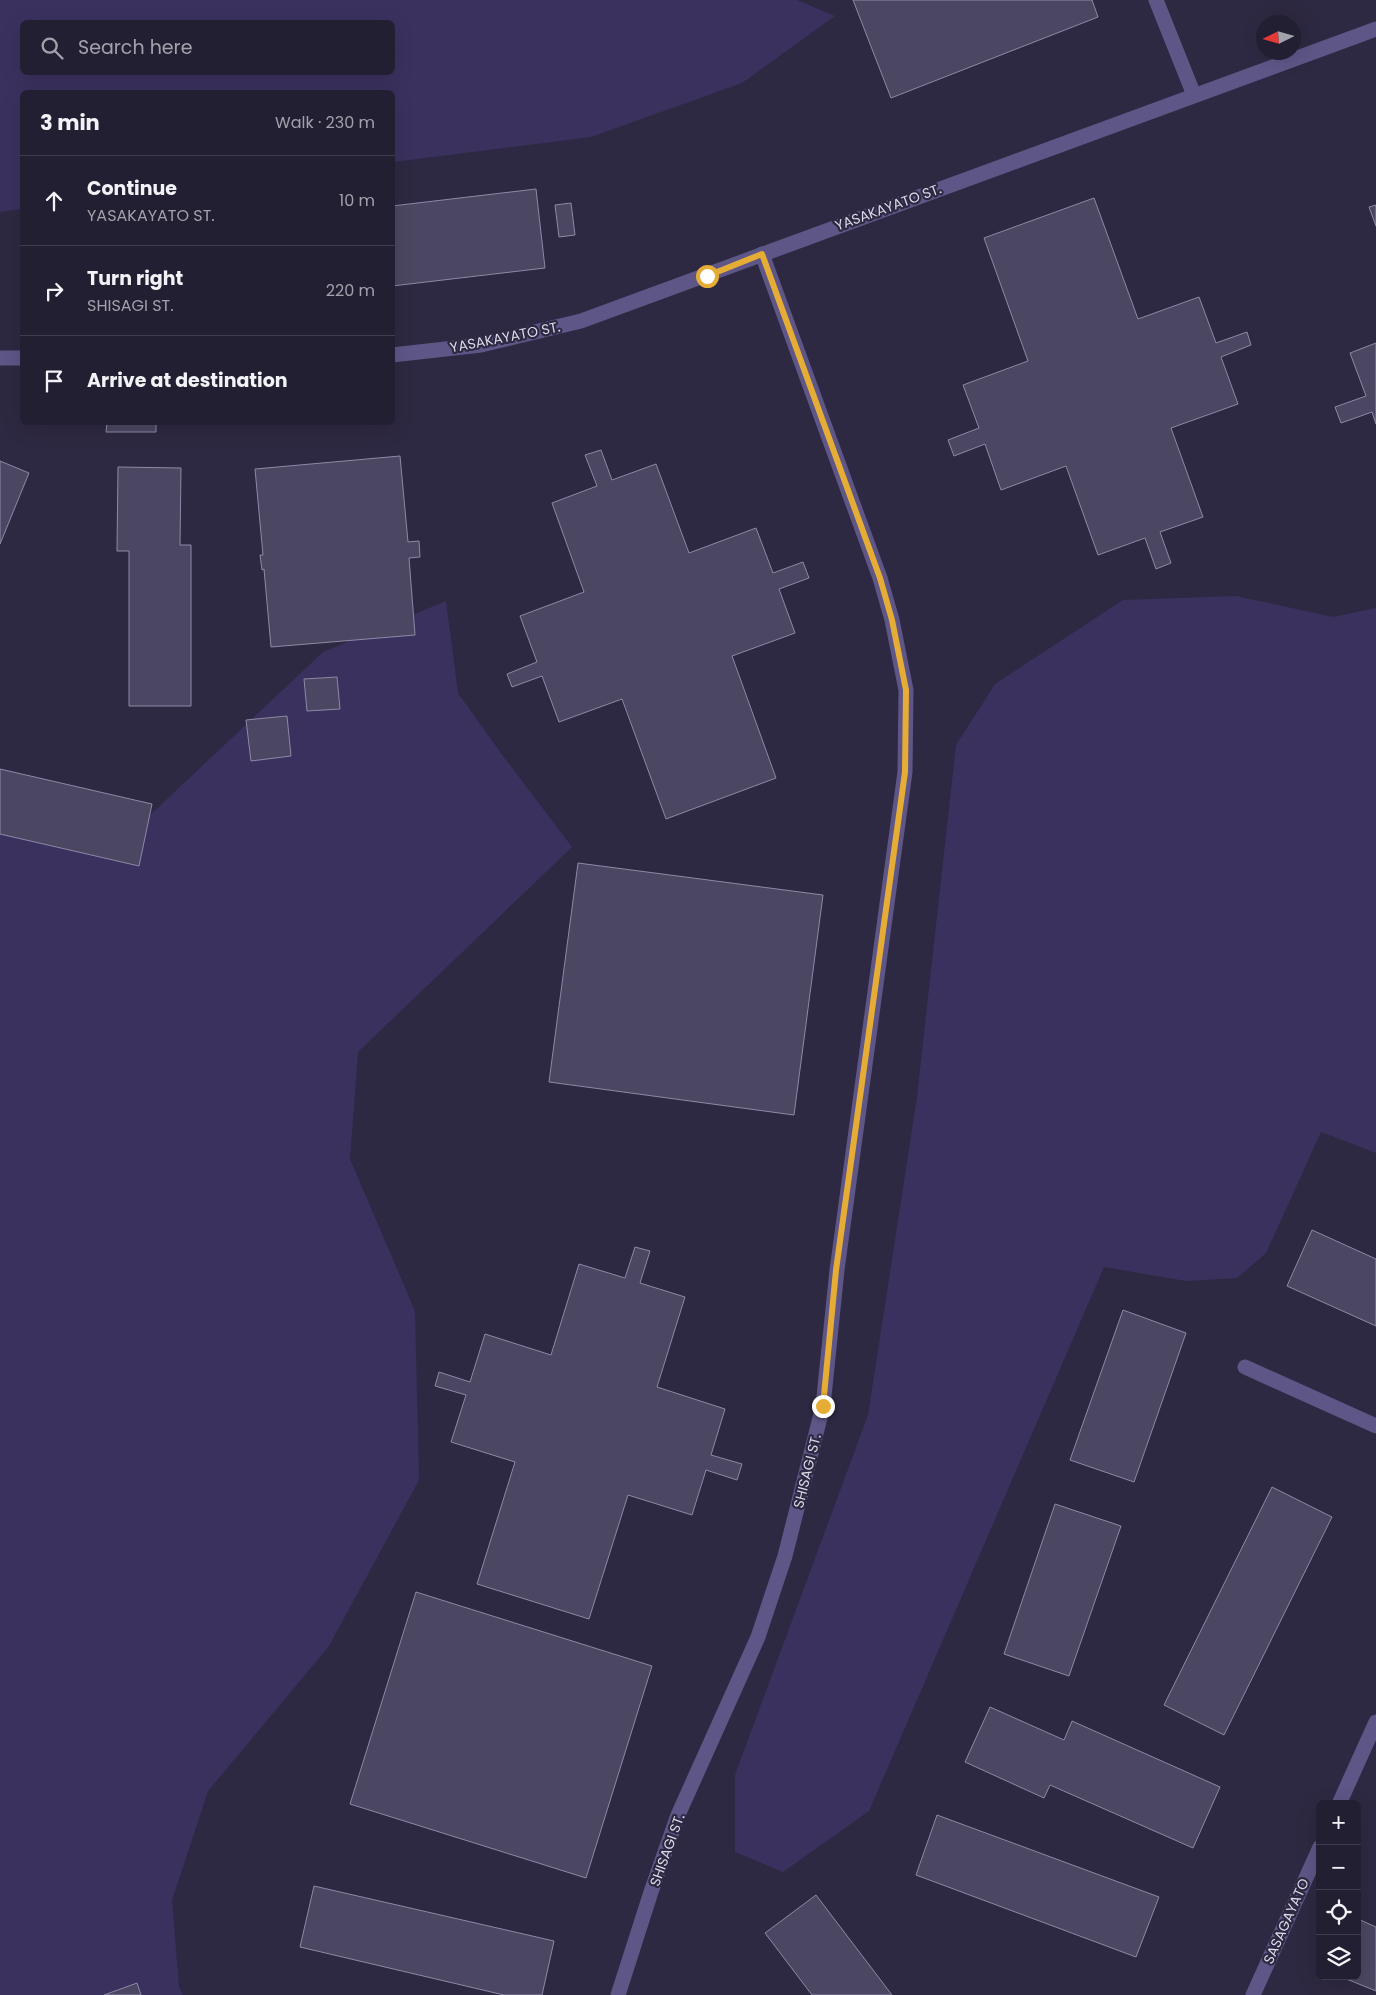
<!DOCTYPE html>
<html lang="en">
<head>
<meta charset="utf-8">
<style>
	:root { --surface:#221f32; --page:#2a273a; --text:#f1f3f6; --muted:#a2a2ac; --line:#3f3d4d }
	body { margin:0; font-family:Poppins,sans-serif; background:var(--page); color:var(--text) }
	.controls { position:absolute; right:15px; bottom:15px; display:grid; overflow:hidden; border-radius:8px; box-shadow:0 5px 20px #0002 }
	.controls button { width:45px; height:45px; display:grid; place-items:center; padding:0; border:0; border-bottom:1px solid var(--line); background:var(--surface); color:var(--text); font:25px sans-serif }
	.compass { position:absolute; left:1256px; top:15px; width:45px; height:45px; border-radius:50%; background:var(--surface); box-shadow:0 5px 20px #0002; rotate:265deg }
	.stop { position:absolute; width:15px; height:15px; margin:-11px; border:4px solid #e6ad36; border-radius:50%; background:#fff }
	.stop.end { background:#e6ad36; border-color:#fff; box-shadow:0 1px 5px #0008 }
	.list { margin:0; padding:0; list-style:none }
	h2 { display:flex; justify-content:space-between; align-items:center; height:65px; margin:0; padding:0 20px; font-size:21px }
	h2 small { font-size:16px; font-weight:400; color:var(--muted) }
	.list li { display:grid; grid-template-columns:32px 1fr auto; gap:15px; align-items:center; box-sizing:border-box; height:90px; padding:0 20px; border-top:1px solid var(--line) }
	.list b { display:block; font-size:19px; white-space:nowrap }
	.list p { margin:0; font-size:16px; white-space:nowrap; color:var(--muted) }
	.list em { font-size:16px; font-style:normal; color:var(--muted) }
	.icon { flex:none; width:28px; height:28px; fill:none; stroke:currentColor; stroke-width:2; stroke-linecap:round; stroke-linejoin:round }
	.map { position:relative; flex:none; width:1376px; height:1995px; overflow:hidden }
	.search { position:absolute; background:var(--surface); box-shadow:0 5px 20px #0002; left:20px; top:20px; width:375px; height:55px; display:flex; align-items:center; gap:12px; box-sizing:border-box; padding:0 18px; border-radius:8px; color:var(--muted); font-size:19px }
	.panel { position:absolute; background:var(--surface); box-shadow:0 5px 20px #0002; left:20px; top:90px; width:375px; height:335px; border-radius:8px }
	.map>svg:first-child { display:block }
	.green { fill:#3b315f; fill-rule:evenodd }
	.building { fill:#4b4762; stroke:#8d89a7 }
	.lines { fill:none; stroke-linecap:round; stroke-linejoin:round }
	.minor { stroke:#5e5686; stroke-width:15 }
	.route { stroke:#e6ad36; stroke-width:6 }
	.labels { text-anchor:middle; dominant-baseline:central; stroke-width:4.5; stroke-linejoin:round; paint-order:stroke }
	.street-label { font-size:14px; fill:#dcdaea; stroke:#2e2942 }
</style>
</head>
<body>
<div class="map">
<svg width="1376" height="1995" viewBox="0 0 1376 1995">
	<rect width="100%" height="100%" fill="#2e2942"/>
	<!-- green -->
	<g class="green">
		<path d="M0,0h797l38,16 -93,67 -151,54 -198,25 -1,-70h-370v117l-22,3zM22,22h370v50h-370z"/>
		<path d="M1236,596l97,21 43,-9v545l-55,-21 -55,121 -29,25 -51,3 -82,-14 -235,544 -86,61 -48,-20v-77l133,-360 49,-318 39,-352 39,-61 128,-84z"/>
		<path d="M446,601l12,92 42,59 72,95 -214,205 -8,107 65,152 4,169 -90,166 -121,145 -36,109 7,87 4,8h-183v-1223l131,61 192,-181z"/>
	</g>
	<!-- building -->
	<g class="building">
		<path d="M853,0h239l6,17 -207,81z"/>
		<path d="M536,189l9,79 -153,18v-80z"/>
		<path d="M1094,198l44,121 61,-22 17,46 31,-11 4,13 -30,12 17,47 -67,24 32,89 -43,15 11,31 -15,6 -11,-31 -47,17 -32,-89 -65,24 -16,-46 -31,12 -6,-16 31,-12 -16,-43 65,-24 -44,-123z"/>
		<path d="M571,203l4,32 -16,2 -4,-32z"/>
		<path d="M1376,205v21l-7,-19z"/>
		<path d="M1376,343v81l-4,-12 -31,11 -6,-16 31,-11 -16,-43z"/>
		<path d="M107,422h49v10h-50z"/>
		<path d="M601,450l11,30 44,-16 33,89 67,-25 17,45 30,-11 6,16 -30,11 16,44 -63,23 44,122 -110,41 -44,-120 -63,23 -17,-46 -30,11 -5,-13 30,-12 -17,-46 64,-24 -32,-89 45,-17 -12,-31z"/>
		<path d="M400,456l8,86 11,-1 1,16 -11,1 6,77 -144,12 -7,-78 -2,1 -2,-15h3l-8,-86z"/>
		<path d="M0,461l29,12 -29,71z"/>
		<path d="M118,467l63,1 -1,77h11v161h-62v-155h-12z"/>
		<path d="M337,677l3,32 -33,2 -3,-32z"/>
		<path d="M287,716l4,40 -40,5 -5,-41z"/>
		<path d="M0,769l152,35 -13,62 -139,-32z"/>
		<path d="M578,863l245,32 -29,220 -245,-33z"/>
		<path d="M1312,1230l64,29v67l-89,-40z"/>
		<path d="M635,1247l15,4 -10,32 45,14 -28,90 68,22 -14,46 31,9 -5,16 -31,-10 -14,45 -64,-20 -39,124 -112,-35 38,-122 -64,-20 15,-47 -31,-9 4,-14 31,10 15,-48 66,21 28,-91 46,14z"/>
		<path d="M1123,1310l63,23 -52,149 -64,-22z"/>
		<path d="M1272,1487l60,30 -108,218 -60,-30z"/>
		<path d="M1055,1504l66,22 -52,150 -65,-22z"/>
		<path d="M416,1592l236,74 -66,212 -236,-74z"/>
		<path d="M990,1707l74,33 8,-19 148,66 -27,61 -143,-63 -6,13 -79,-36z"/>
		<path d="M937,1815l222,82 -23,60 -220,-82z"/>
		<path d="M314,1886l240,55 -12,54h-38l-204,-48z"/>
		<path d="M816,1895l76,100h-80l-47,-62z"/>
		<path d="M1358,1919l18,8v64l-37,-15h18z"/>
		<path d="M137,1983l4,12h-37z"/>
	</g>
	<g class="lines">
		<!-- minor -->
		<g class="minor">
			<path d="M1156,0l38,95"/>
			<path d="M392,355l89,-10 100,-24 795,-292"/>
			<path d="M0,358h22"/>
			<path d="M1245,1367l131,59"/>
			<path d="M1339,1804l37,-82"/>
			<path d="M618,1995l33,-103 27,-77 80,-178 27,-81 38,-150 14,-136 68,-498 1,-82 -14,-70 -12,-42 -118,-324"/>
			<path d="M1253,1995l67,-148"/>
		</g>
	</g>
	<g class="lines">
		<!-- route -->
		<path class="route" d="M707,276l55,-22 118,324 12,42 14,70 -1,82 -69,498 -13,136"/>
	</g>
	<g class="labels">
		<!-- street labels -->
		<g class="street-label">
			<text transform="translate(888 207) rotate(-20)">YASAKAYATO ST.</text>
			<text transform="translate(505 337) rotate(-11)">YASAKAYATO ST.</text>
			<text transform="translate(807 1471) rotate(-76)">SHISAGI ST.</text>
			<text transform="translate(667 1850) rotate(-70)">SHISAGI ST.</text>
			<text transform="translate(1286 1921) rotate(-66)">SASAGAYATO</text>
		</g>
	</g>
</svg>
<div class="controls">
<button>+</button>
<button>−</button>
<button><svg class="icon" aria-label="locate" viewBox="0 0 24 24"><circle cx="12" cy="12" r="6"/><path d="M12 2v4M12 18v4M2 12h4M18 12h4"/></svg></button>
<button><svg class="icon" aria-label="layers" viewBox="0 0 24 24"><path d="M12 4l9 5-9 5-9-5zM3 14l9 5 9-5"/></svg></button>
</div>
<svg class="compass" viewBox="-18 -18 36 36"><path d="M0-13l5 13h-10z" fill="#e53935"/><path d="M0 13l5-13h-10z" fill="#a2a2ac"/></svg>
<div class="stop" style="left:707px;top:276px"></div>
<div class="stop end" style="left:823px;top:1406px"></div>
<div class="search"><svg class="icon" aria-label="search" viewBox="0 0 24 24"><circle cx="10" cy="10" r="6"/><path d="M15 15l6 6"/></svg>Search here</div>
<section class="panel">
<h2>3 min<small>Walk · 230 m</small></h2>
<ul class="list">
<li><svg class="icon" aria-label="ahead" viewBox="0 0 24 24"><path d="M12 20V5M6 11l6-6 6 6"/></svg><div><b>Continue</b><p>YASAKAYATO ST.</p></div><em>10 m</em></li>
<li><svg class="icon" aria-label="right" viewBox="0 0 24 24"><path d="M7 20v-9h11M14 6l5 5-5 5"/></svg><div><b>Turn right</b><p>SHISAGI ST.</p></div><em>220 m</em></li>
<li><svg class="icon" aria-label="arrive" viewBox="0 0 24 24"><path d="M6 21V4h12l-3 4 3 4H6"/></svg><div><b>Arrive at destination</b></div></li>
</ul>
</section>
</div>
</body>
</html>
